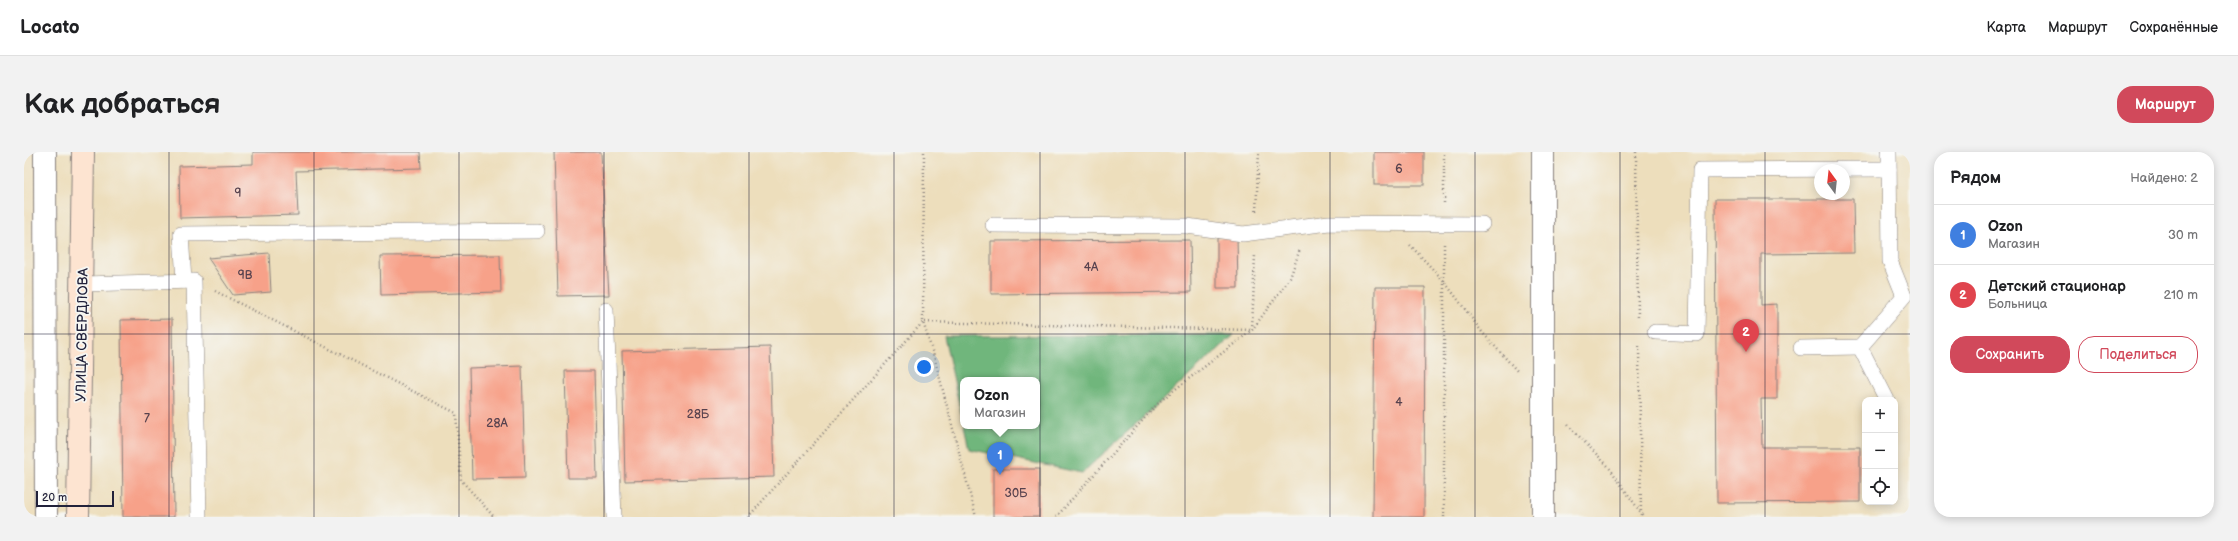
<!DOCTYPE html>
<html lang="ru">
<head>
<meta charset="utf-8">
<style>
	:root { --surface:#fff; --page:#f2f2f2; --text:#202124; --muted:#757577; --line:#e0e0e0; --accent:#d1495b }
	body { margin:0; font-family:"Balsamiq Sans",sans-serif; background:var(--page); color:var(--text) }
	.controls { position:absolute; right:12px; bottom:12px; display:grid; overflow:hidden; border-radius:8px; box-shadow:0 2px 10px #0003 }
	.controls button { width:36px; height:36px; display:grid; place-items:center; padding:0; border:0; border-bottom:1px solid var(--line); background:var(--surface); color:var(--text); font:20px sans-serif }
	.compass { position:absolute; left:1790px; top:12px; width:36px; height:36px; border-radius:50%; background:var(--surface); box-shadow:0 2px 10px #0003; rotate:345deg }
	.scale { position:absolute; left:12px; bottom:10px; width:78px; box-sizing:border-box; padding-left:4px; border:2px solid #22223b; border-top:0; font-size:11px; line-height:14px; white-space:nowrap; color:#22223b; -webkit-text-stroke:3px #f6f6f2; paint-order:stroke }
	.you { position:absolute; left:900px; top:215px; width:14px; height:14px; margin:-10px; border:3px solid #fff; border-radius:50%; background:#1a73e8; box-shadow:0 0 0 6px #1a73e833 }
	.badge { display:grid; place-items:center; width:26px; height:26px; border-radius:50%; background:var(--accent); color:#fff; font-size:13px; font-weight:700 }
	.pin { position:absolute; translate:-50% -33px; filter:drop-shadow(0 1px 2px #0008) }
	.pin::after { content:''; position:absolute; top:21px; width:14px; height:12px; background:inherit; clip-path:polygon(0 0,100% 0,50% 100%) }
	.popup { position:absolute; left:936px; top:225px; width:80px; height:52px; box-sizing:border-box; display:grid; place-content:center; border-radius:8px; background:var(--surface); filter:drop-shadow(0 1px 3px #0005); font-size:13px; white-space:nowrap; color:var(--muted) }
	.popup b { font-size:15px; color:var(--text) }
	.popup::after { content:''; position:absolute; left:50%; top:100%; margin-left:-8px; border:8px solid transparent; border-top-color:var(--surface) }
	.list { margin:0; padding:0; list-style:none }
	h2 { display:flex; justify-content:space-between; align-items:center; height:52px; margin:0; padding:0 16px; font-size:17px }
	h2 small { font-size:13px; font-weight:400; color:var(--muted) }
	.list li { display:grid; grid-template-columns:26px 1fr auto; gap:12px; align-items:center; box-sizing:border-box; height:60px; padding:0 16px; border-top:1px solid var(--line) }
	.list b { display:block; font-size:15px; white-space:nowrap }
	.list p { margin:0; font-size:13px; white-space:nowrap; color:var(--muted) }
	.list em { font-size:13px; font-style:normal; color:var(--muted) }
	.actions { display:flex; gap:8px; padding:12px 16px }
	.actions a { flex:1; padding:9px 0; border:1px solid var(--accent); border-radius:16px; text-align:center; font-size:14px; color:var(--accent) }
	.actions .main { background:var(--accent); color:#fff }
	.icon { flex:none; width:22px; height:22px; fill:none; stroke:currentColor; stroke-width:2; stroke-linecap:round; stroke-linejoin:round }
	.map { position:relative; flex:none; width:1886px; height:365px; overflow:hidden; border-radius:16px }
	header { display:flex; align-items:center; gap:24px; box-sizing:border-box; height:56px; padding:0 20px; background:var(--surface); border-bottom:1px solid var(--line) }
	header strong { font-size:19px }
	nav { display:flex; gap:22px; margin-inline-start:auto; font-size:14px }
	.intro { display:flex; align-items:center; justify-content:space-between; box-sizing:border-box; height:96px; padding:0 24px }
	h1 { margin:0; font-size:28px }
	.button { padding:10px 18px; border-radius:16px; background:var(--accent); color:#fff; font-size:14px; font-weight:700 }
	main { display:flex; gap:24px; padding:0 24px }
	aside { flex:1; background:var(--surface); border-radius:16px; box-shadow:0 2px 10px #0003 }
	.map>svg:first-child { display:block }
	.forest { fill:#70b67c; stroke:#496c5c }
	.building { fill:#f7a189 }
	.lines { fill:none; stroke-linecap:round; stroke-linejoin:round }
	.lane-casing { stroke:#88807c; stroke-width:16 }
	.street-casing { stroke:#88807c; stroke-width:24 }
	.secondary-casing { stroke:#88807c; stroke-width:24 }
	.path { stroke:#88807c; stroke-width:2.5; stroke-dasharray:1 3; stroke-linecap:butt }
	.lane { stroke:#fff; stroke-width:15 }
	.street { stroke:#fff; stroke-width:22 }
	.secondary { stroke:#fde4d1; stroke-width:22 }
	.grid { fill:none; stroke:#22223b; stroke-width:1; stroke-opacity:0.55 }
	.labels { text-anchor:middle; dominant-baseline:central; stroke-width:3.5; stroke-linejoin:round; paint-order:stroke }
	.number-label { font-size:12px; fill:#57424e }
	.street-label { font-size:14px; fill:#22223b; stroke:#f6f6f2 }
</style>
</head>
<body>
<header>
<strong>Locato</strong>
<nav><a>Карта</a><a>Маршрут</a><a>Сохранённые</a></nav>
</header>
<div class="intro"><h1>Как добраться</h1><a class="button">Маршрут</a></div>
<main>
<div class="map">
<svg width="1886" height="365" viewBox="0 0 1886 365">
	<rect width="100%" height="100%" fill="#f6f6f2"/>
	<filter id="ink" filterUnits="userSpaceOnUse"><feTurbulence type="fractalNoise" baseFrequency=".025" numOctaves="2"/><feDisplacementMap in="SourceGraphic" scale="8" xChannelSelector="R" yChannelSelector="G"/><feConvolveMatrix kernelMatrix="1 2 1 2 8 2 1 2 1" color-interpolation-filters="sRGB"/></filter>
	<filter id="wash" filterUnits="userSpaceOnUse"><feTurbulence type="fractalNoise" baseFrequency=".012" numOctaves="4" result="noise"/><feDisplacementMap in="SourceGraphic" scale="16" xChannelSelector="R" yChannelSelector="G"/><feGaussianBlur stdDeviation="0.9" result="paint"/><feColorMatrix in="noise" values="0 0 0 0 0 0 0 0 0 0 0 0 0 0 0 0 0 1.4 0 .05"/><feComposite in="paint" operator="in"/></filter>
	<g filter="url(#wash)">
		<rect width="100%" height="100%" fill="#eddebc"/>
		<!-- forest -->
		<path class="forest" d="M1210,183l-152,138 -113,-24 -5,-23h73v-46h-74v41l-19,-85z"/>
		<g id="blocks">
			<!-- building -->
			<g class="building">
				<path d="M229,0h167l1,16 -125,3 2,44 -118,3 -1,-52 74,-2z"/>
				<path d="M530,0h47l8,143 -51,1z"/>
				<rect x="1350" y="0" width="50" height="33"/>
				<path d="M1691,47h138l1,54 -93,1v51l16,-1v95h-16l1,48h98v55l-143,1z"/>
				<path d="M1213,85l1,51h-21v-50z"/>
				<path d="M1166,88l1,52 -200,2v-53z"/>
				<path d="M245,101l2,39 -38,3 -25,-37z"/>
				<path d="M476,103l1,37 -120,3 -1,-39z"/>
				<path d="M1351,135h50l-1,230h-51z"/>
				<path d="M148,167l2,198h-51l-2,-197z"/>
				<path d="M746,195l4,130 -149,4 -3,-130z"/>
				<path d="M498,214l3,112 -53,1 -3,-111z"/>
				<path d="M541,219h29l3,107h-29z"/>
				<rect x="969" y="317" width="46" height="48"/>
			</g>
		</g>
	</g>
	<g filter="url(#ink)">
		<use href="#blocks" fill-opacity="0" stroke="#88807c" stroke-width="1"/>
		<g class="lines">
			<!-- lane casing -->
			<g class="lane-casing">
				<g id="lane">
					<path d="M969,73l194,1 56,8 86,-11 153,1"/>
					<path d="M160,129l-3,-47 356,-3"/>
					<path d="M59,132l111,-3 5,236"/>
					<path d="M582,158l8,207"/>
					<path d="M1631,180l42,2 3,-164 189,-1"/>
					<path d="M1777,196l59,-1"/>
					<path d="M1863,248l-27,-53 44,-51 -14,-35 -1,-109"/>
				</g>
			</g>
			<!-- street casing -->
			<g class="street-casing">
				<g id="street">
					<path d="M21,0l1,365"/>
					<path d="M1519,0v365"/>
				</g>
			</g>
			<!-- secondary casing -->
			<g class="secondary-casing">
				<path id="secondary" d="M54,365l5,-365"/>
			</g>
			<!-- path -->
			<g class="path">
				<path d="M900,0l-1,170 12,38 41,157"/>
				<path d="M1612,0l2,167"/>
				<path d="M1420,51v-51"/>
				<path d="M1232,59l3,-59"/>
				<path d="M1420,92v273"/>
				<path d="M1386,93l34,36 38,51 36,40"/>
				<path d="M191,139l241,122 5,67 33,37"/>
				<path d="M1615,194l2,171"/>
				<path d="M1544,273l40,41 36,51"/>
				<path d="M724,365l175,-195 329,8 3,-76"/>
				<path d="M1032,365l104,-116 92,-71 38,-52 10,-29"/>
			</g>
			<!-- lane -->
			<use href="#lane" class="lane"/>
			<!-- street -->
			<use href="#street" class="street"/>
			<!-- secondary -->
			<use href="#secondary" class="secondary"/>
		</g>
	</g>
	<!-- grid -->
	<path class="grid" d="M145,0v365M290,0v365M435,0v365M580,0v365M725,0v365M870,0v365M1016,0v365M1161,0v365M1306,0v365M1451,0v365M1596,0v365M1741,0v365M0,182h1886"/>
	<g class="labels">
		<!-- number labels -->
		<g class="number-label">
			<text x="1375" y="17">6</text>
			<text x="214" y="41">9</text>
			<text x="1067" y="115">4А</text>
			<text x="221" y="123">9В</text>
			<text x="1375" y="250">4</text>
			<text x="674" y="262">28Б</text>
			<text x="123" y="266">7</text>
			<text x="473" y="271">28А</text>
			<text x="992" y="341">30Б</text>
		</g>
		<!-- street labels -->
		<g class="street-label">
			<text transform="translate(58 183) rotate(-89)">УЛИЦА СВЕРДЛОВА</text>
		</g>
	</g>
</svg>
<div class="controls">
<button>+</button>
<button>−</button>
<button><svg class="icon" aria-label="locate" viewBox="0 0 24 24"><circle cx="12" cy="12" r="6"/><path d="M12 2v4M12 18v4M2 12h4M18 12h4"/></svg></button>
</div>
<svg class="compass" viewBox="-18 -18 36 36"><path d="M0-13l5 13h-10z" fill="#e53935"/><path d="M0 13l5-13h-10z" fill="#757577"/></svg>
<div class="scale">20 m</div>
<div class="you"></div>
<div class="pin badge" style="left:976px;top:323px;background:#3f7fe0">1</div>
<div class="popup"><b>Ozon</b>Магазин</div>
<div class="pin badge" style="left:1722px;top:200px;background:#e0444e">2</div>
</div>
<aside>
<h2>Рядом<small>Найдено: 2</small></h2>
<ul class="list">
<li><span class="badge" style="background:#3f7fe0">1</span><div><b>Ozon</b><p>Магазин</p></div><em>30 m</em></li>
<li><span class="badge" style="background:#e0444e">2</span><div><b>Детский стационар</b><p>Больница</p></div><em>210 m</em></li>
</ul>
<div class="actions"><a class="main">Сохранить</a><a>Поделиться</a></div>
</aside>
</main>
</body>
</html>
